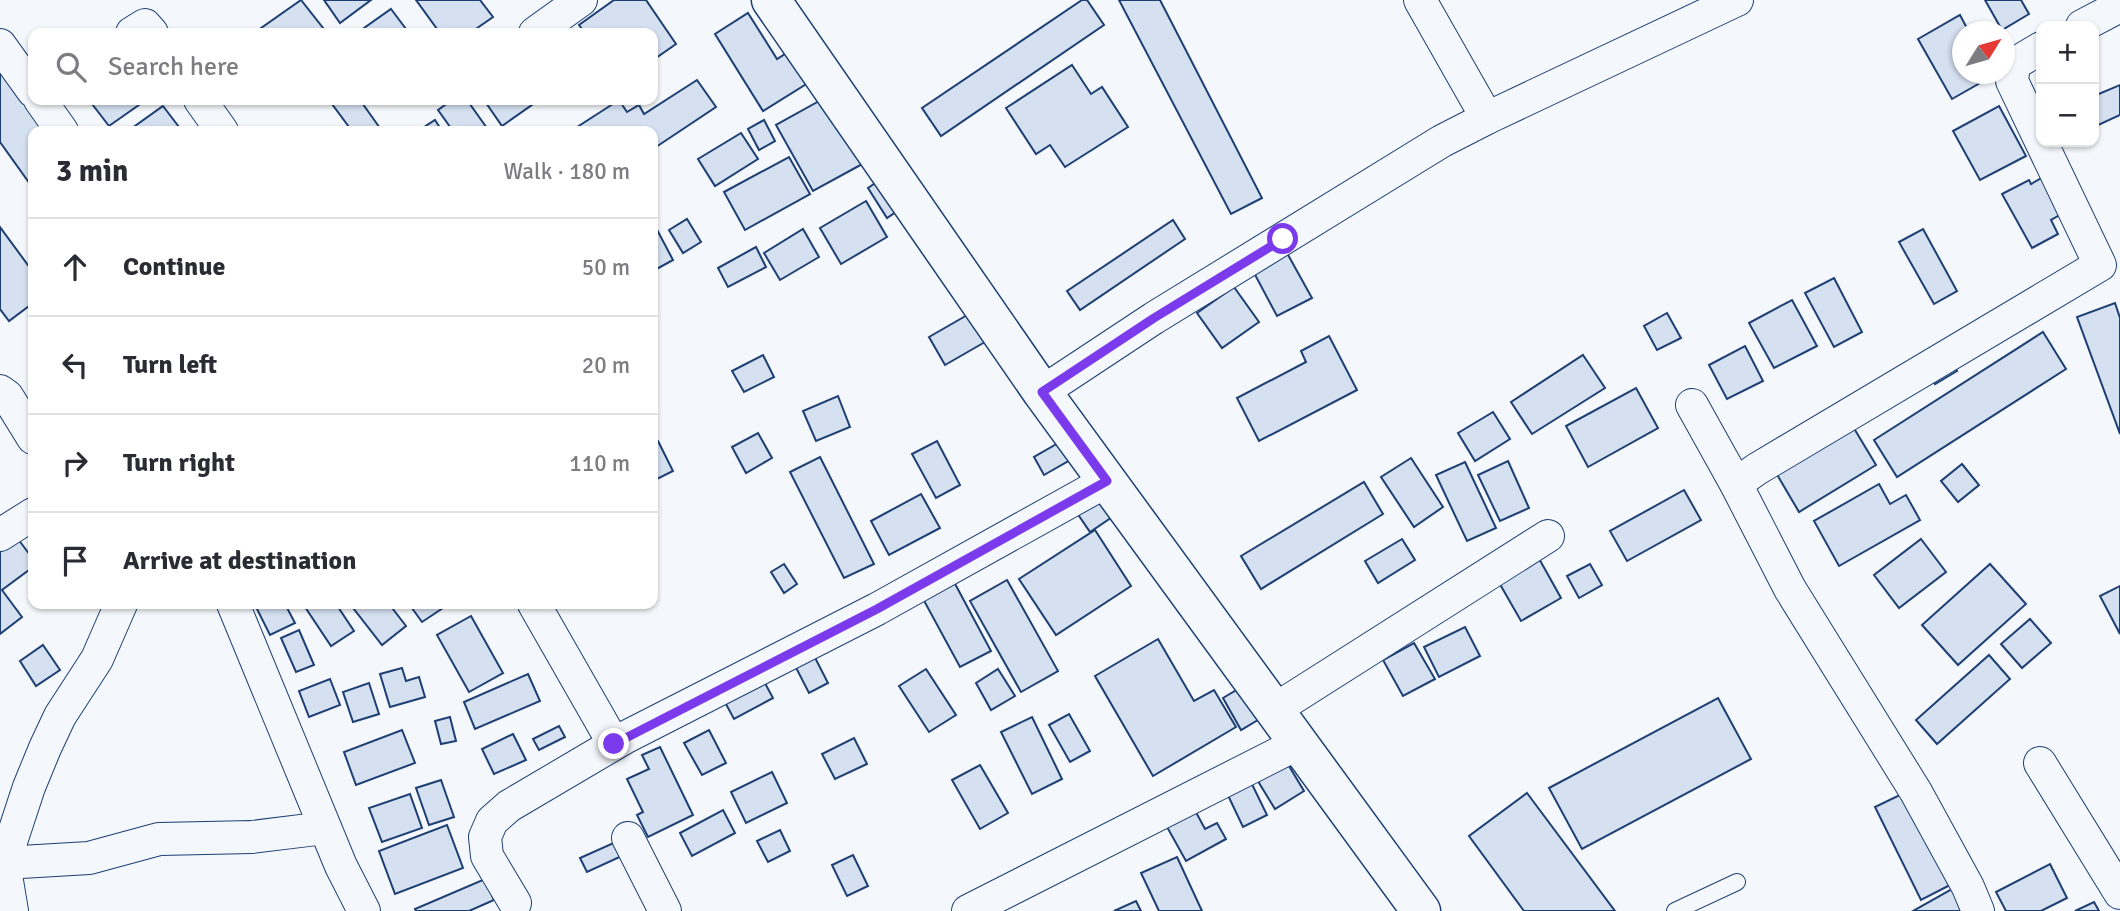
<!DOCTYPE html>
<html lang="en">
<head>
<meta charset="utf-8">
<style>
	:root { --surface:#fff; --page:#f2f2f3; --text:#2b2b33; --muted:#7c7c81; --line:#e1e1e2 }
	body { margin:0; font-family:Signika,sans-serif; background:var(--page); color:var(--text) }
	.controls { position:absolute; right:21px; top:21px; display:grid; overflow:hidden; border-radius:14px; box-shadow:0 2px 5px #0004 }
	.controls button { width:63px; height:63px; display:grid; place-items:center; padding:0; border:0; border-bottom:2px solid var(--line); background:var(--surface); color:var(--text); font:35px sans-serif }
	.compass { position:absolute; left:1952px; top:21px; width:63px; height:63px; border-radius:50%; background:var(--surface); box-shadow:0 2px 5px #0004; rotate:53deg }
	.stop { position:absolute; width:21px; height:21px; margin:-16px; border:5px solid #7c3aed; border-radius:50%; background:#fff }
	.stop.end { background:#7c3aed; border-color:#fff; box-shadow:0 2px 7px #0008 }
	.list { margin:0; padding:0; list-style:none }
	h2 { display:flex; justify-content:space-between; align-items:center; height:91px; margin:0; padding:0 28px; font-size:30px }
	h2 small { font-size:23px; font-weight:400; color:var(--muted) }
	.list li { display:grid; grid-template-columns:46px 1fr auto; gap:21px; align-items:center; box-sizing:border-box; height:98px; padding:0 28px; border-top:2px solid var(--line) }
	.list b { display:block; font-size:26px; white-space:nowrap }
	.list em { font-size:23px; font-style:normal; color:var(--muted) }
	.icon { flex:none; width:38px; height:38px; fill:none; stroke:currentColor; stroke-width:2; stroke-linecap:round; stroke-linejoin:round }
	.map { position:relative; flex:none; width:2120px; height:911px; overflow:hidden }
	.search { position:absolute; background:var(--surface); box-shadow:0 2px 5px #0004; left:28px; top:28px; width:630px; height:77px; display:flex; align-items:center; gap:18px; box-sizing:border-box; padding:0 24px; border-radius:14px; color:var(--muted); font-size:26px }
	.panel { position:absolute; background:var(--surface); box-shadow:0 2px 5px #0004; left:28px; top:126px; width:630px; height:483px; border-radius:14px }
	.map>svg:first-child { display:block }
	.building { fill:#d5e0f0; stroke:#1d3f73; stroke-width:2 }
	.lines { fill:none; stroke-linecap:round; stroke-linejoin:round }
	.service-casing { stroke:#1d3f73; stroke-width:18 }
	.minor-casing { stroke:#1d3f73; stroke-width:34 }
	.tertiary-casing { stroke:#1d3f73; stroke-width:41 }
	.service { stroke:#f4f7fb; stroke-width:16 }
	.minor { stroke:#f4f7fb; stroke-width:32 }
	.tertiary { stroke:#f4f7fb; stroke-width:38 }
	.route { stroke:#7c3aed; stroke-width:9 }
</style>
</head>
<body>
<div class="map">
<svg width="2120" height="911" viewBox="0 0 2120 911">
	<rect width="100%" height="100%" fill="#f4f7fb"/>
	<!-- building -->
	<g class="building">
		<path d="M301,0l26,33h-73z"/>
		<path d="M324,0h47l-31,23z"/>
		<path d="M416,0h64l13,17 -23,16h-30z"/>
		<path d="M614,0h32l30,44 -23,16v-27h-68l-6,-8z"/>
		<path d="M1082,0h5l17,25 -163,111 -19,-28z"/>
		<path d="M1119,0h41l102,198 -31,16z"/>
		<path d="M1985,0h36l8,14 -27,16z"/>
		<path d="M391,9l18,24h-52z"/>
		<path d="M748,13l29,46 19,-12 20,31 -53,33 -48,-77z"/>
		<path d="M1960,15l9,17h-7v42h31l1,1 -42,24 -34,-60z"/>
		<path d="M1072,65l19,29 11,-7 26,40 -63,40 -15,-22 -14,9 -30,-46z"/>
		<path d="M0,69l44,62h-11v50l-3,3 -30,-42z"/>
		<path d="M697,80l19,27 -63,42v-18h-82l48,-31 8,12 12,-7 5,9z"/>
		<path d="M2120,85v30l-26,12v-31z"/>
		<path d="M830,95l36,67 -53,29 -37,-66z"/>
		<path d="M89,100h57l-37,26z"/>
		<path d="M329,100h31l22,31h-39l6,-4z"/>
		<path d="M452,100h15l22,31h-36l-15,-21z"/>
		<path d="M484,100h50l2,2 -34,24z"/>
		<path d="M163,106l19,25h-54z"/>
		<path d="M1999,106l27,50 -46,24 -27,-49z"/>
		<path d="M435,120l7,11h-24z"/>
		<path d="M764,120l11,21 -16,9 -11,-21z"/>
		<path d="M741,133l17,26 -43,27 -17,-27z"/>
		<path d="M789,157l21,37 -65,36 -21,-38z"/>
		<path d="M890,173l19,30 -22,15 -19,-30z"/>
		<path d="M2045,176l20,36 -14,8 7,14 -26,14 -30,-54 27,-14 2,4z"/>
		<path d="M866,201l21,36 -46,27 -21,-36z"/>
		<path d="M687,219l14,23 -18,11 -14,-23z"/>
		<path d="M1173,220l12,19 -105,71 -13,-19z"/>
		<path d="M654,224l19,36 -20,11v-46z"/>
		<path d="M0,227l33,45v31l-24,18 -9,-12z"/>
		<path d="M803,229l16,28 -39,23 -16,-27z"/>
		<path d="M1923,229l34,62 -23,13 -35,-62z"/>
		<path d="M756,247l10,20 -38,20 -10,-19z"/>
		<path d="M1287,253l25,45 -35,18 -24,-45z"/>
		<path d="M1834,278l28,54 -28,15 -29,-54z"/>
		<path d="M1234,287l25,35 -37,26 -25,-35z"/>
		<path d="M1792,300l25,46 -43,22 -25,-45z"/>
		<path d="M2115,303l5,15v116l-43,-117z"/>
		<path d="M1667,313l14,25 -24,12 -13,-24z"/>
		<path d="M969,314l16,28 -40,23 -16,-28z"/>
		<path d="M2043,332l23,37 -169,108 -23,-37z"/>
		<path d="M1329,336l28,54 -98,51 -22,-43 69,-36 -5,-11z"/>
		<path d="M1745,346l18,35 -36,18 -18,-34z"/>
		<path d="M763,355l11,22 -30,15 -12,-21z"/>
		<path d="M1583,355l22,33 -73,46 -21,-32z"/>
		<path d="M1949,357l8,14 -22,13 -8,-14z"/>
		<path d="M1636,388l22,40 -70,39 -22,-41z"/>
		<path d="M838,396l12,31 -34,14 -13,-30z"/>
		<path d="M1493,412l17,27 -35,22 -17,-28z"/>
		<path d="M1849,420l27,45 -77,47 -27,-46z"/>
		<path d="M758,433l14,25 -26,15 -14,-26z"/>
		<path d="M1067,438l10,18 -33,19 -10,-18z"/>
		<path d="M658,441l15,30 -20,10v-38z"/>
		<path d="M937,441l23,44 -24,13 -24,-44z"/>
		<path d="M820,457l54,107 -30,14 -54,-106z"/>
		<path d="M1411,458l32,49 -29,20 -33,-50z"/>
		<path d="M1508,461l21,47 -29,13 -22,-46z"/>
		<path d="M1465,462l31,66 -29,13 -31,-66z"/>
		<path d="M1962,464l17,21 -21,17 -17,-21z"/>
		<path d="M1364,482l19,32 -122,75 -20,-33z"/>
		<path d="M1879,484l11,20 16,-9 14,25 -81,46 -25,-45z"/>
		<path d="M1106,489l15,22 -31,21 -15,-22z"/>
		<path d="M1684,490l17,30 -74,41 -17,-30z"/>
		<path d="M921,494l19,34 -51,27 -18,-34z"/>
		<path d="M1095,530l36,56 -75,49 -37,-56z"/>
		<path d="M15,535l18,24v8l-31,23 20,27 -22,17v-88z"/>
		<path d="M1402,539l13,21 -37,23 -13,-22z"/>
		<path d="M1921,539l25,33 -47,36 -25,-33z"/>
		<path d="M1537,555l24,43 -40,23 -24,-42z"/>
		<path d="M784,564l13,20 -13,9 -13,-21z"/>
		<path d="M1590,564l12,21 -23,13 -12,-22z"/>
		<path d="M1990,564l36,40 -68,61 -36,-40z"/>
		<path d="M953,580l38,71 -31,16 -38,-70z"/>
		<path d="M1007,580l51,91 -37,21 -51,-91z"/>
		<path d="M2120,586v48l-20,-38z"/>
		<path d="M262,604h23l10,19 -25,12 -14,-28z"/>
		<path d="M303,604h33l18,27 -23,15z"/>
		<path d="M350,604h39l17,22 -24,19z"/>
		<path d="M409,604h40l-27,18z"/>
		<path d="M471,616l32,57 -34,19 -32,-57z"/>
		<path d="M2030,619l21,24 -29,25 -21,-24z"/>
		<path d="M1465,627l15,29 -41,21 -15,-30z"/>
		<path d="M299,630l15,35 -18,7 -15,-34z"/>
		<path d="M1158,639l36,62 20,-11 22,37 -83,49 -58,-100z"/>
		<path d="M1414,643l21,36 -32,17 -20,-36z"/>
		<path d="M43,645l17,25 -24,16 -16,-25z"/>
		<path d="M809,646l19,37 -19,10 -19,-37z"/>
		<path d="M1989,655l21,24 -73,65 -21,-24z"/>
		<path d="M402,668l4,13 13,-4 6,20 -35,10 -10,-33z"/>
		<path d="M926,669l30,46 -27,17 -30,-46z"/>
		<path d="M998,669l17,27 -24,14 -15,-27z"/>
		<path d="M759,672l14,26 -39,21 -14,-26z"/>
		<path d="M528,674l12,27 -65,28 -11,-27z"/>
		<path d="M330,679l10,26 -31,12 -10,-26z"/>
		<path d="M1250,682l18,32 -27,16 -18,-32z"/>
		<path d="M369,683l10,31 -26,8 -10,-30z"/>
		<path d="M1718,698l33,61 -169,90 -33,-61z"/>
		<path d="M1069,714l21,37 -20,11 -21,-37z"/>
		<path d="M450,717l6,24 -15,3 -6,-23z"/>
		<path d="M1032,717l30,62 -30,15 -31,-62z"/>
		<path d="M559,726l6,11 -26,13 -6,-11z"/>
		<path d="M402,730l13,33 -59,22 -12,-33z"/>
		<path d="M709,730l17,33 -24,12 -18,-32z"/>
		<path d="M513,734l13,26 -32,14 -12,-25z"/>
		<path d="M854,738l13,26 -32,15 -13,-25z"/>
		<path d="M660,747l33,68 -45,22 -11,-22 6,-3 -16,-33 22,-10 -7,-14z"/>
		<path d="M1283,756l21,35 -29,18 -22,-36z"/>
		<path d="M980,765l28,48 -28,16 -28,-49z"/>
		<path d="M772,772l15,31 -41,20 -15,-31z"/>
		<path d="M1248,776l19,39 -24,12 -19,-40z"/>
		<path d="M441,780l13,37 -25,8 -13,-37z"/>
		<path d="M1908,791l46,92 -33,17 -46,-93z"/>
		<path d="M1527,793l88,118h-91l-55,-75z"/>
		<path d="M410,794l12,34 -40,14 -13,-34z"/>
		<path d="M1191,803l14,26 12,-6 9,16 -40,22 -24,-43z"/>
		<path d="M723,810l12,23 -43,23 -12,-23z"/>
		<path d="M447,825l16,43 -68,26 -16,-43z"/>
		<path d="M780,830l10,21 -22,11 -11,-21z"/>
		<path d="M618,841l6,14 -37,17 -7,-14z"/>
		<path d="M853,855l15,31 -21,10 -15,-31z"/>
		<path d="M1177,857l25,54h-43l-18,-38z"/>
		<path d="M2050,864l17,34 -26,13h-35l-10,-19z"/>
		<path d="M485,879l9,21 -25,11h-53l-1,-2z"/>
		<path d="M1954,888l11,23h-52z"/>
		<path d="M1136,901l5,10h-27z"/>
		<path d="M2094,902l5,9h-24z"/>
	</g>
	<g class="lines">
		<!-- service casing -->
		<g class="service-casing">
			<path id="service" d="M1675,911l62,-29"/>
		</g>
		<!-- minor casing -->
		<g class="minor-casing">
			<g id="minor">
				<path d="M1420,0l67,118"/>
				<path d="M2082,26l38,-20"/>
				<path d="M132,33l13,-8 7,8"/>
				<path d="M535,33l46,-33"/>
				<path d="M0,45l33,46"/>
				<path d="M40,100l22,31"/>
				<path d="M200,100l22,31"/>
				<path d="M0,391l7,5 26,42"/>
				<path d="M1042,392l112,-74 288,-177 45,-23 250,-118"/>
				<path d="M1692,405l44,79"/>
				<path d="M0,535l33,-21"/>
				<path d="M121,604l-24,55 -37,57 -15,32 -16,39 -25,76 85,-5 70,-19 93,-2 73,-9"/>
				<path d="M233,604l108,262 23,45"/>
				<path d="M534,604l80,140"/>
				<path d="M1274,710l274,-174"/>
				<path d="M2040,763l80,130"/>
				<path d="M628,838l37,73"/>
				<path d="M0,855l4,8 8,48"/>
				<path d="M515,903l-28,-47 -2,-19 7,-16 17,-15 117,-69 251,-128 230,-128"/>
				<path d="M968,911l331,-168"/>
				<path d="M1978,911l-10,-24 -52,-95 -126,-203 -54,-105 21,-15 343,-204 -88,-184 2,-17 27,-16"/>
			</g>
		</g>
		<!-- tertiary casing -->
		<g class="tertiary-casing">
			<path id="tertiary" d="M771,0l271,392 379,519"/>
		</g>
		<!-- service -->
		<use href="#service" class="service"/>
		<!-- minor -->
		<use href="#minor" class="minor"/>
		<!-- tertiary -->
		<use href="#tertiary" class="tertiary"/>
	</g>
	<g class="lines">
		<!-- route -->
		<path class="route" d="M614,744l263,-135 230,-128 -65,-89 112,-74 129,-79"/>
	</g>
</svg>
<div class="controls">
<button>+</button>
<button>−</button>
</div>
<svg class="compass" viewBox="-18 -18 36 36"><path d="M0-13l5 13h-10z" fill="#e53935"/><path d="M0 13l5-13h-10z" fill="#7c7c81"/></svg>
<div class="stop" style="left:1283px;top:239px"></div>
<div class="stop end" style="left:614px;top:744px"></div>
<div class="search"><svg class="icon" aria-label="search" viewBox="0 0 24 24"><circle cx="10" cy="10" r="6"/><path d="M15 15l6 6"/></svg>Search here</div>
<section class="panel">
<h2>3 min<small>Walk · 180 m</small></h2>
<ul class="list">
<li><svg class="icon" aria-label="ahead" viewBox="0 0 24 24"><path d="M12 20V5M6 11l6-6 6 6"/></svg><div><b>Continue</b></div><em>50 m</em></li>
<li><svg class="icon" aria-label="left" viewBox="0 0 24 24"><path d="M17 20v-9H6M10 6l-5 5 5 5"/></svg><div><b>Turn left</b></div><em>20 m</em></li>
<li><svg class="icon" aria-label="right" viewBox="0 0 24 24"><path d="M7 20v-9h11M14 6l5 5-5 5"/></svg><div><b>Turn right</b></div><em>110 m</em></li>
<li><svg class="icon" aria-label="arrive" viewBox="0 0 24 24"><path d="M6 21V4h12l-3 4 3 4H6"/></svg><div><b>Arrive at destination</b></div></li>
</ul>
</section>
</div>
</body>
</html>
